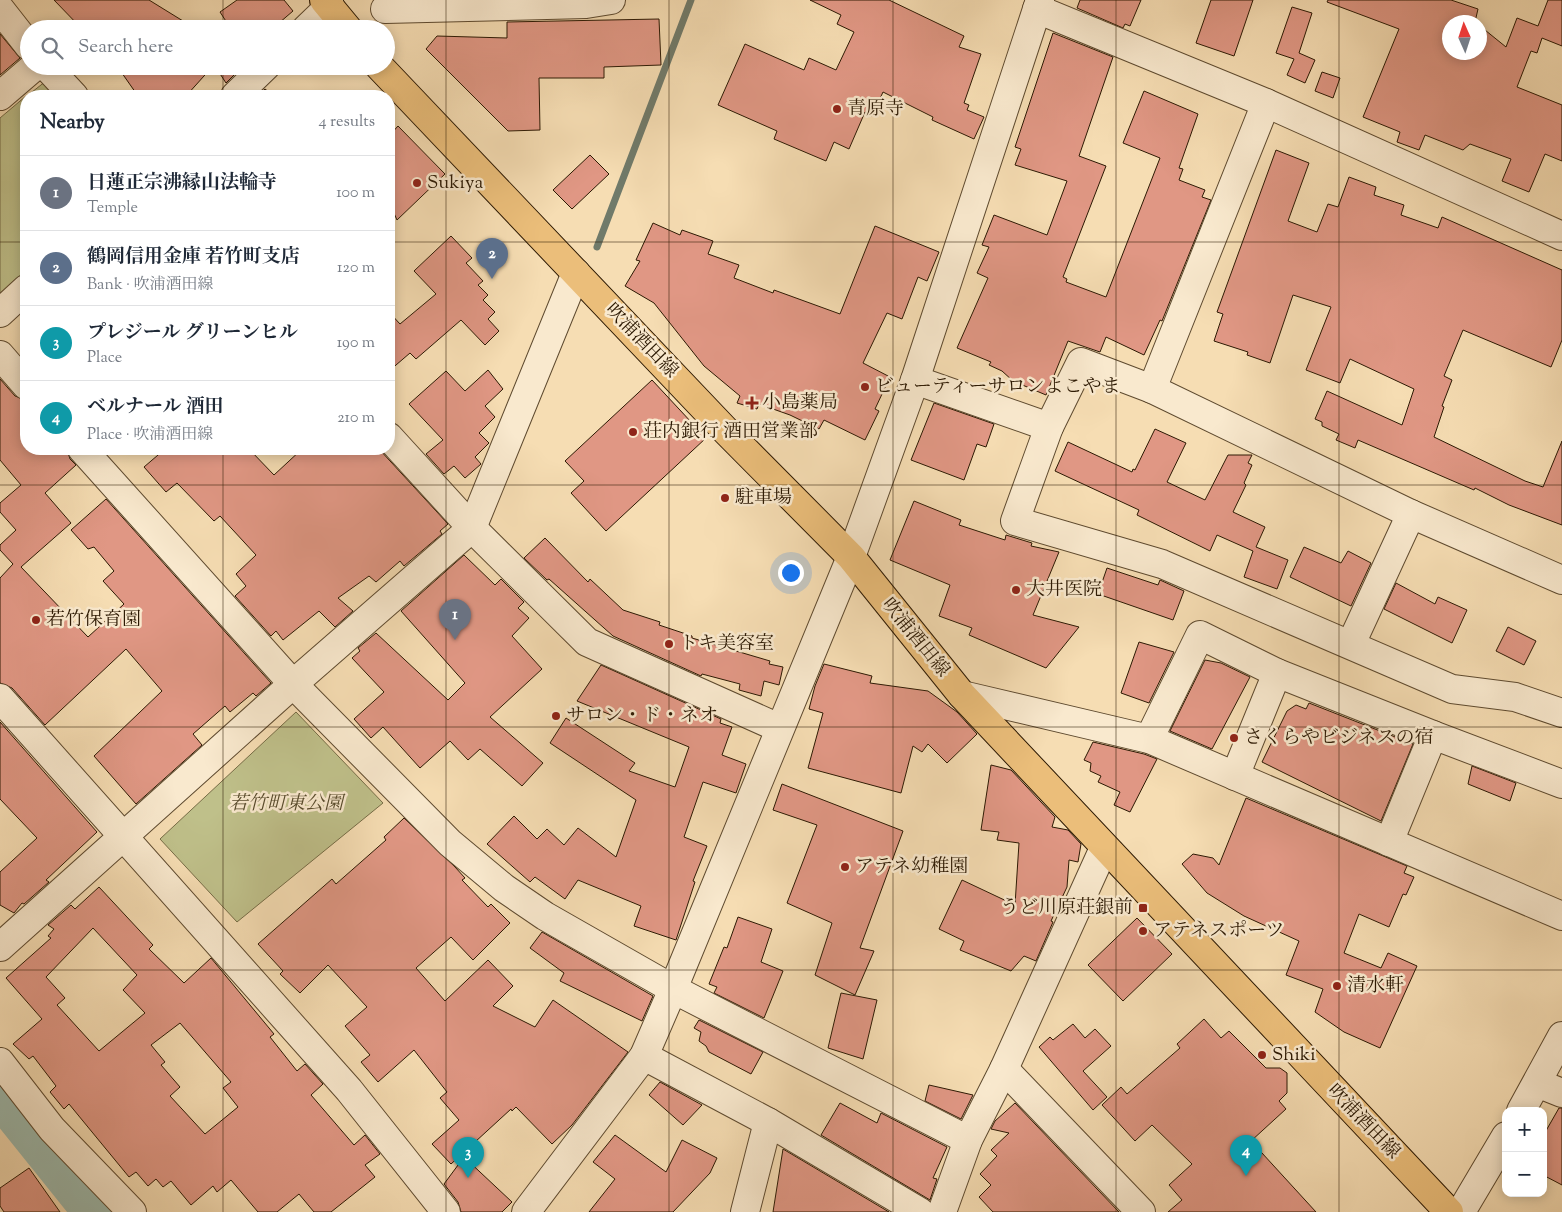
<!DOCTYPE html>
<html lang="en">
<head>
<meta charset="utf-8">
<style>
	:root { --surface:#fff; --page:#f2f2f3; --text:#1f2937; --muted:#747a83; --line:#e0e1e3; --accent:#ea580c }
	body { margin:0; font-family:"Sorts Mill Goudy","Noto Serif JP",serif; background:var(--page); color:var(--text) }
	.controls { position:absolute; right:15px; bottom:15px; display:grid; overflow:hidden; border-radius:10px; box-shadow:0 2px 12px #0003 }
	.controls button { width:45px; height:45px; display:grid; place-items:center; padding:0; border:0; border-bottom:1px solid var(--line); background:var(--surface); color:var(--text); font:25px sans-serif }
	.compass { position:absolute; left:1442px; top:15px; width:45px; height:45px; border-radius:50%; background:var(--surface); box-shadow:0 2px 12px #0003; rotate:357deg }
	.you { position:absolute; left:790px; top:572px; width:18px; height:18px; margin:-12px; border:4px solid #fff; border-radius:50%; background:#1a73e8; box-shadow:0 0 0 8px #1a73e833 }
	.badge { display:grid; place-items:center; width:32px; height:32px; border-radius:50%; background:var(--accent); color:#fff; font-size:16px; font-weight:700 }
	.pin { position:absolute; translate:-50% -41px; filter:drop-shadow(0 1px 2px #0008) }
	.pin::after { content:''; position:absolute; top:26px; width:18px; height:15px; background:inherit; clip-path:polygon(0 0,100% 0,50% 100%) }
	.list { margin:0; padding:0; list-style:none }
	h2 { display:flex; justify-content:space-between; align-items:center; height:65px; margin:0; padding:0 20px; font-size:21px }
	h2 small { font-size:16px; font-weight:400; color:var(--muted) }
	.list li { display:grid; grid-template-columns:32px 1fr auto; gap:15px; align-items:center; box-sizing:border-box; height:75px; padding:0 20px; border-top:1px solid var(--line) }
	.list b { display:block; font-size:19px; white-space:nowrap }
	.list p { margin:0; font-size:16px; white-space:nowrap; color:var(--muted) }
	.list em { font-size:16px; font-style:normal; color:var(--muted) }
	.icon { flex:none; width:28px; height:28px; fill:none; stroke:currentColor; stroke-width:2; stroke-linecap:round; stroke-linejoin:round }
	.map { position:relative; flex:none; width:1562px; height:1212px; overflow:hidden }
	.search { position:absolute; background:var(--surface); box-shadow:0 2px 12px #0003; left:20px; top:20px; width:375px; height:55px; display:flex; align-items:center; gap:12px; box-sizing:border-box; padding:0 18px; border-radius:28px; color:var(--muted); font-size:19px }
	.panel { position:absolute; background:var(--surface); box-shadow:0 2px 12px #0003; left:20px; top:90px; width:375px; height:365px; border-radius:20px }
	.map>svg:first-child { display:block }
	.green { fill:#bfc08a; stroke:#766c46 }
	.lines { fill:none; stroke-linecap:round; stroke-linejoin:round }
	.stream { stroke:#707a6a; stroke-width:7 }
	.river { stroke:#9dbbaf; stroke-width:42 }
	.building { fill:#e09784; stroke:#2c1903; fill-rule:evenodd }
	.minor-casing { stroke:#5e4a2f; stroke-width:30 }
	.major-casing { stroke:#2c1903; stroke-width:30 }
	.minor { stroke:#f9e9ce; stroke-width:28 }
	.major { stroke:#ebbe7a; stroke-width:28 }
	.grid { fill:none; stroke:#2c1903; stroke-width:1; stroke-opacity:0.55 }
	.poi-dot { fill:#8f2418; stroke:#f9e9ce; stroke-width:2 }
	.labels { text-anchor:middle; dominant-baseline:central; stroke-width:5; stroke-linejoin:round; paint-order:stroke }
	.poi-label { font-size:19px; fill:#2c1903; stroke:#f9e9ce; text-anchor:start }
	.street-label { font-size:19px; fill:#2c1903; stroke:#f9e9ce }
	.park-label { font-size:19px; font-style:italic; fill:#584b2c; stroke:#f9e9ce }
</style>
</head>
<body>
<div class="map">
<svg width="1562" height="1212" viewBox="0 0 1562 1212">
	<rect width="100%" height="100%" fill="#f6ddb3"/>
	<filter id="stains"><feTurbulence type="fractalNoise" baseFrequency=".004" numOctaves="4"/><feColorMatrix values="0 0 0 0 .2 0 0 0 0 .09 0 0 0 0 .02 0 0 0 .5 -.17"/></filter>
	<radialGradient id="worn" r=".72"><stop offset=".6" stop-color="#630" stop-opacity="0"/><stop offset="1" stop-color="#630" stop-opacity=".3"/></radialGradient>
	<!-- green -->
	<g class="green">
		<path d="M46,81l13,15h-32z"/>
		<path d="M26,96v174l-26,25v-177z"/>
		<path d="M296,712l87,91 -146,119 -77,-83z"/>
	</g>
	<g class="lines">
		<!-- stream -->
		<path class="stream" d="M597,247l94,-247"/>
		<!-- river -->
		<path class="river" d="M0,1095l94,117"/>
	</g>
	<!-- building -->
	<g class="building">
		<path d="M54,0h95l47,29h-114z"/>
		<path d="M237,0h47l9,11 -21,18h-41l-11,-17z"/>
		<path d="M810,0h79l75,36 -5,11 22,7 -17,49 5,2 -2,5 17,7 -10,22 -42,-19 1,-3 -50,-25 -11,24 -7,-4 -16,37 -15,-7 -8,19 -52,-22 3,-8 -59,-26 27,-61 59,26 5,-12 27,12 18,-38 -17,-8 4,-9z"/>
		<path d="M1080,0h61l-11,26 -5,-2 -2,4 -46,-20z"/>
		<path d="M1211,0h42l-19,56 -38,-13z"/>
		<path d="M1328,0h123l27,9 -3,13h-25v30h30v-26l26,21 11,-29 21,8 10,-26h14v46l-20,-8 -5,15 -6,-2 -14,36 45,18v56l-17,-7 -16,38 -27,-11 9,-22 -41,-15 -7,6 -38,-15 -6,15 -22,-8 3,-10 -37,-15 36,-88 -72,-27z"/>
		<path d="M1292,7l20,6 -13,40 16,7 -10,23 -18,-8 7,-16 -18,-6z"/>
		<path d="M659,19l2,46 -57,2v11h-65l1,52 -32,1 -82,-82 11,-13 70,2v-16z"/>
		<path d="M1053,33l60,24 -34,99 27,10 -43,111 4,2 -1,3 40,15 54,-139 -37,-15 21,-52 54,23 -19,54 4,1 -4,11 26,10 -3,7 9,3 -49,121 -2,-1 -16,35 -38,-18 -6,15 -32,-11 -22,54 -33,-14 -11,-10 -13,-6 2,-3 -34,-14 31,-70 -11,-5 12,-26 -7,-2 12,-30 53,20 20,-54 -52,-16 6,-16 -6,-2z"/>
		<path d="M0,34l20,24 -20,17z"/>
		<path d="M117,66h96l-27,30h-48z"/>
		<path d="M215,66h21l4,3 -14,14z"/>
		<path d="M1322,72l18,6 -7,20 -18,-7z"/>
		<path d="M265,89l9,7h-17z"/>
		<path d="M398,126l47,48 -48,46 -8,-18v-66z"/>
		<path d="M1276,150l33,13 -21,58 29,11 11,-28 10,3 11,-30 27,10 -2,8 30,10 -3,10 37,13 4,-11 120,53v70l-11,27 -88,-37 -19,46 8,4 -10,26 2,1 -10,30 91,44 18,6 19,-46v84l-53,-20 -34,-17 -1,2 -116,-50 -3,8 -19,-8 3,-6 -17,-8v-4l-7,-3 12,-28 75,34 12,-36 -64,-30 -10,24 -34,-13 25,-63 -38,-12 -23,68 -23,-8 1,-3 -34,-11 9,-27 -6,-2z"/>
		<path d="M590,155l19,19 -37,35 -19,-19z"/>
		<path d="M653,223l27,12 2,-5 31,11 -5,13 31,11 -5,13 39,15 1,-3 66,24 35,-88 64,26 -12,29 -9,-4 -16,42 -15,-6 -24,50 27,14 -15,32 4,2 -14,29 -41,-20 -5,9 -29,-14 -31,-11 -2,5 -20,-6 3,-7 -36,-30 -50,-63 -29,-17 15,-25 -4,-1z"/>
		<path d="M451,236l21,22 -6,5 17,18 -5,4 10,10 -5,5 12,12 -7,7 11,12 -14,14 -24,-25 -45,39 -6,-6 -21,18v-59l11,12 36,-30 -22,-23z"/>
		<path d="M488,370l15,19 -18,17 10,11 -16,16 10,10 -14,14 6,7 -16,14 -11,-12 -10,8 -18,-20 17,-14 -34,-36 37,-33 19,20z"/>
		<path d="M0,379l15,17 11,4v49h41l3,10 6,6 -31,28 26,30 -50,44 67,70 36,-33 -21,-23 11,-10 -20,-24 -6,2 -17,-19 35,-31 165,184 -15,13 -3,-3 -23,19 -5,-6 -32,28 9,11 -66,59 -42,-48 68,-65 -36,-42 -81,76 -33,-37 -12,-5v-105l13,-14 -13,-14v-5l16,-15 -16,-18v-9l21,-18 -21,-25z"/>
		<path d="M652,380l54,58 -100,93 -35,-38 13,-12 -19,-20z"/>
		<path d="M934,403l60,21 -8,23 -9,-3 -13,36 -53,-20z"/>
		<path d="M1155,429l31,14 -19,39 38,18 23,-45h24l-4,8 4,2 -8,18 2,2 -13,27 32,15 -9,20 32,13 -11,29 -33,-12 9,-26 -36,-16 -7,16 -73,-36 2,-5 -84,-39 13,-29 64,30 1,-3 2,1z"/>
		<path d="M165,449h84l25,26 28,-26h77l69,75 -8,7 2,3 -38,32 -4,-5 -24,21 -7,-6 -31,22 15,13 -18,16 -16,-16 -36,29 -7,-9 -5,5 -36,-40 11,-10 -10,-12 20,-19 -36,-39 -6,5 -37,-38 -11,9 -22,-25z"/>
		<path d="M914,501l47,19 -2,5 46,15 1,-5 26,8 -1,3 28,6 -26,63 46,12 -33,41 -77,-33 3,-7 -33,-12 11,-31 -60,-25z"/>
		<path d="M545,538l43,44 2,-3 33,31 37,12 -1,3 33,11v2l78,23 -1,3 14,3 -4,18 -15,-4 -3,15 -22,-6 1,-6 -38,-10 -1,2 -88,-40 -64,-57 -2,1 -23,-22z"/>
		<path d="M1304,547l37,16 7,-12 23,12 -20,43 -61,-29z"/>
		<path d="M464,555l31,30 6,-6 23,23 -6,6 11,10 -17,18 30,33 -52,48 53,46 -21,23 -42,-37 -12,11 -18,-19 -30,27 -37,-41 -12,11 -17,-19 30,-27 -32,-34 8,-7 -2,-3 18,-15 72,67 17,-17 -64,-72z"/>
		<path d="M1107,568l51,17 2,-5 24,11 -11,29 -75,-26z"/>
		<path d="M1396,583l39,21 3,-7 29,13 -15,33 -68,-34z"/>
		<path d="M1508,627l28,14 -12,24 -28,-14z"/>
		<path d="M1139,642l35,10 -25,51 -28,-10z"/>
		<path d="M1205,660l16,3 29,14 -38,72 -42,-18z"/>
		<path d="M824,664l48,12 -2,7 58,8 29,21 20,22 -30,29 -19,-19 -6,8 -9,-6 -12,47 -93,-25 15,-55 -14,-4 6,-23z"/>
		<path d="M601,665l120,54 -1,4 12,4 -10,28 24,9 -10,29 -33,-11 -19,55 23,9 -14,35 2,1 -19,58 -42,-14 7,-20 -63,-26 -13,19 -30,-22 -5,5 -43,-38 27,-28 23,23 10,-10 17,16 14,-17 38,29 20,-57 -86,-57 16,-25 69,45 -6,8 46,16 14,-40 -112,-46z"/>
		<path d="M1309,703l104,41 -32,77 -119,-59 25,-51 9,-6 10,4z"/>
		<path d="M0,722l97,110 -51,48 3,2 -25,22 -2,-1 -8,10 -14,-8v-33l37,-34 -37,-39z"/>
		<path d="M1093,742l51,12 13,5 -27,53 -16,-7 6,-13 -22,-10 3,-6 -11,-5 1,-8 -7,-3z"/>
		<path d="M991,765l20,5 44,47 -3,10 16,3 13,14 -3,18 -9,-2 -2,27 -16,34 2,1 -17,39 -12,-5 -13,15 -51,-21 4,-9 -25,-12 23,-49 53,25 4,-62 -22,-3 2,-8 -18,-2z"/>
		<path d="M1472,766l44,17 -6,18 -42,-17z"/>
		<path d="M782,784l121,47 -43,117 14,3 -19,44 -40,-20 17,-52 -45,-20 30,-78 -44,-15z"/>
		<path d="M1246,798l161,68 -3,7 10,4 -8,18 -3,-1 -14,33 -30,-13 -15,39 37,15 7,-15 29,13 -37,82 -36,-16 -29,-20 8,-23 -37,-14 13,-34 -55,-25 -37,-23 -25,-29 11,-10 20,4 6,7z"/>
		<path d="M404,818l51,49 10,11 -3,2 26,27 3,-3 19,19 -37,37 -22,-23 -35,31 29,33 43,-41 25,26 -20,20 42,21 18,-27 75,52 -56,73 -20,19 -36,-37 -4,4 -1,-2 -60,55 -19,-20 27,-24 -19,-22 7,-6 -33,-42 -36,32 -17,-20 9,-7 -25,-29 22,-19 -39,-42 -28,28 -20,-19 3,-3 -25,-27 74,-65 4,5 50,-44 -2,-3z"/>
		<path d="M99,887l54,58 -4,4 35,34 27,-25 63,76 -4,3 27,34 8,-7 18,20 -12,11 43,50 11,-10 15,19 -15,11 10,12 -44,35h-17l-15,-18 -22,18h-19l-27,-32 -14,12 -4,-6 -22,19 -20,-24 -8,6 -7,-8 -8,7 -12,-14 -7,5 -60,-73 -5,5 -14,-17 6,-6 -23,-30 -4,3 -16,-15 29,-25 -36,-41 45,-40 -3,-2 6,-7 -6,-4 23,-20 4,4zM93,928l44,47 -14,15 22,23 -46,38 -42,-46 8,-7 -19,-21zM180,1023l51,59 -8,6 15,19 -33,27 -35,-38 10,-9 -19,-22 4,-3 -14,-17z"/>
		<path d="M738,917l34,12 -11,33 22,9 -19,47 -50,-25 3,-6 -8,-3 15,-37 3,1z"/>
		<path d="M1137,918l35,36 -49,47 -35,-36z"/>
		<path d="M542,932l111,64 -11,25 -82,-40 4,-8 -34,-25z"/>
		<path d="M841,993l36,7 -14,59 -35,-11z"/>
		<path d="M1204,1019l17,19 8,-7 37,37h14l7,5v20l-8,8 7,8 -35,32 65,71h-148l14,-12 -13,-15 23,-21 -40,-39 -17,16 -33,-36 19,-18 6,7 53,-46 -3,-4z"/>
		<path d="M699,1020l64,32 -12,22 -42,-22 -3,-6 -7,-5 2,-9 -7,-4z"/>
		<path d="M1073,1024l12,14 10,-9 16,17 -28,25 24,26 -14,13 -54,-63 11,-10 3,3z"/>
		<path d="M660,1082l42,23 -19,20 -34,-30z"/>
		<path d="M929,1085l44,10 -12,24 -36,-18z"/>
		<path d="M840,1103l37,20 4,-10 66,34 -14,31 4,1 -7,21 -109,-65z"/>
		<path d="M1015,1103l104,109h-126l-14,-15 12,-12 -11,-11 17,-18 -6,-6 18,-17 -18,-4 4,-8z"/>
		<path d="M1559,1108h3v77l-19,-10v-39z"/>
		<path d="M615,1135l51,37 16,-32 35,18 -7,15 -37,39h-84l26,-33 -22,-17z"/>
		<path d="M783,1149l106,63h-116z"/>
		<path d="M464,1157l48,45 -10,10h-41l-3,-10 -14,-18z"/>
		<path d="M29,1168l31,44h-56l-4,-6v-18z"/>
	</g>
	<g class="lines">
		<!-- minor casing -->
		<g class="minor-casing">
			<g id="minor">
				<path d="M0,9l29,37"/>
				<path d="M385,9l201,-5 25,-4"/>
				<path d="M1037,9l229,94 296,133"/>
				<path d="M306,29l24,-23"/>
				<path d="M46,66l28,30"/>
				<path d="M0,96l35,-30"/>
				<path d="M235,96l31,-30"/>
				<path d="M0,313l26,-24"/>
				<path d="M0,355l26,30"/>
				<path d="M915,380l134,47"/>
				<path d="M1152,389l114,-286"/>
				<path d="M389,437l83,91 115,114 192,86"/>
				<path d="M82,449l211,235 157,159 54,45 41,28 128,73 295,151"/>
				<path d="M1562,580l-151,-66 -259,-125 -71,-27 -32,65 -34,94 147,43 290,125 63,8 47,16"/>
				<path d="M1351,644l60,-130"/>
				<path d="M962,695l187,44 413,177"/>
				<path d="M0,698l349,392 97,122"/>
				<path d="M1149,739l51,-104 77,38 156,62"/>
				<path d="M1235,776l42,-103"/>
				<path d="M1389,842l44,-107 129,49"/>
				<path d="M0,947l293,-263 179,-156 104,-255"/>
				<path d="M644,1056l124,66 152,90"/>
				<path d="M0,1062l52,67 80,83"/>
				<path d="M1004,1069l137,143"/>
				<path d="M1537,1083l25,10"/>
				<path d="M1521,1111l41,-75"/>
				<path d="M526,1212l118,-156 29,-67 178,-432 64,-177 125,-380"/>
				<path d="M745,1212l23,-90"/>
				<path d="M942,1212l26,-72 36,-71 100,-221"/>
				<path d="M1461,1212l45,-76"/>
			</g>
		</g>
		<!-- major casing -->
		<g class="major-casing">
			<g id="major">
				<path d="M324,0l24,29"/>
				<path d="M379,66l348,366 124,125 111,138 487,517"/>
			</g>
		</g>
		<!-- minor -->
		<use href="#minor" class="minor"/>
		<!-- major -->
		<use href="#major" class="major"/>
	</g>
	<!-- grid -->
	<path class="grid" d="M223,0v29M446,0v1212M669,0v1212M893,0v1212M1116,0v1212M1339,0v1212M223,66v30M0,242h26M389,242h1173M223,449v763M0,485h1562M0,727h1562M0,970h1562"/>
	<!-- markers -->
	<g class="poi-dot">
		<circle cx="837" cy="109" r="5"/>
		<circle cx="417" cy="183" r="5"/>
		<circle cx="865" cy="387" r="5"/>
		<path d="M749.5 395.5h5v5h5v5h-5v5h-5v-5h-5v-5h5z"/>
		<circle cx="633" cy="432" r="5"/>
		<circle cx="725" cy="498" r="5"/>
		<circle cx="1016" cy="590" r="5"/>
		<circle cx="36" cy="620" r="5"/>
		<circle cx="669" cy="644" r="5"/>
		<circle cx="556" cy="716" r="5"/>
		<circle cx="1234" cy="738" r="5"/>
		<circle cx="845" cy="867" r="5"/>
		<rect x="1138" y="903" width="10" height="10" rx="2.5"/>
		<circle cx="1143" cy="931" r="5"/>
		<circle cx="1337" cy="986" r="5"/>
		<circle cx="1262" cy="1055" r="5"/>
	</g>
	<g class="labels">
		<!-- poi labels -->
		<g class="poi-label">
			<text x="847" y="109">青原寺</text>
			<text x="427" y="183">Sukiya</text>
			<text x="875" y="387">ビューティーサロンよこやま</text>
			<text x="762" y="403">小島薬局</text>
			<text x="643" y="432">荘内銀行 酒田営業部</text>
			<text x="735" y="498">駐車場</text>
			<text x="1026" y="590">大井医院</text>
			<text x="46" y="620">若竹保育園</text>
			<text x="679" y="644">トキ美容室</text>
			<text x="566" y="716">サロン・ド・ネオ</text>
			<text x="1244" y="738">さくらやビジネスの宿</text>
			<text x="855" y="867">アテネ幼稚園</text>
			<text x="1133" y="908" text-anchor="end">うど川原荘銀前</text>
			<text x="1153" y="931">アテネスポーツ</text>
			<text x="1347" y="986">清水軒</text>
			<text x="1272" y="1055">Shiki</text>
		</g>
		<!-- street labels -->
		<g class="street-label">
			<text transform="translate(641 341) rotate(46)">吹浦酒田線</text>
			<text transform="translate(915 638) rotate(51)">吹浦酒田線</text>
			<text transform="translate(1363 1122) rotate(46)">吹浦酒田線</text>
		</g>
		<!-- park labels -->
		<g class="park-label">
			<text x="286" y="804">若竹町東公園</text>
		</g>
	</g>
	<rect width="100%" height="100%" filter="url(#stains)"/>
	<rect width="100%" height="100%" fill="url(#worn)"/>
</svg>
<div class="controls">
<button>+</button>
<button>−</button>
</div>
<svg class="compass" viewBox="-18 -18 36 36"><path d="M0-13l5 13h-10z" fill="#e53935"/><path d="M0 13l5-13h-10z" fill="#747a83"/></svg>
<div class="you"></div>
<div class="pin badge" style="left:455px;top:640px;background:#6b7280">1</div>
<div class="pin badge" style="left:492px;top:279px;background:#5c6f8a">2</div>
<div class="pin badge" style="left:468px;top:1178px;background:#0f9aa8">3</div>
<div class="pin badge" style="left:1246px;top:1176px;background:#0f9aa8">4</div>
<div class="search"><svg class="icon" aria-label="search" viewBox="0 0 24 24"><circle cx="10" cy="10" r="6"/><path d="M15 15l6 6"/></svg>Search here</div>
<section class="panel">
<h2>Nearby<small>4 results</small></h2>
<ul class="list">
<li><span class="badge" style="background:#6b7280">1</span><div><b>日蓮正宗沸縁山法輪寺</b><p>Temple</p></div><em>100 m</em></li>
<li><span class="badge" style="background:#5c6f8a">2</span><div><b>鶴岡信用金庫 若竹町支店</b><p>Bank · 吹浦酒田線</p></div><em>120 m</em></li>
<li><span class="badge" style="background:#0f9aa8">3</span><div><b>プレジール グリーンヒル</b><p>Place</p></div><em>190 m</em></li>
<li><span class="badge" style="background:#0f9aa8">4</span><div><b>ベルナール 酒田</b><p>Place · 吹浦酒田線</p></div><em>210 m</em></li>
</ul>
</section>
</div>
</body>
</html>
